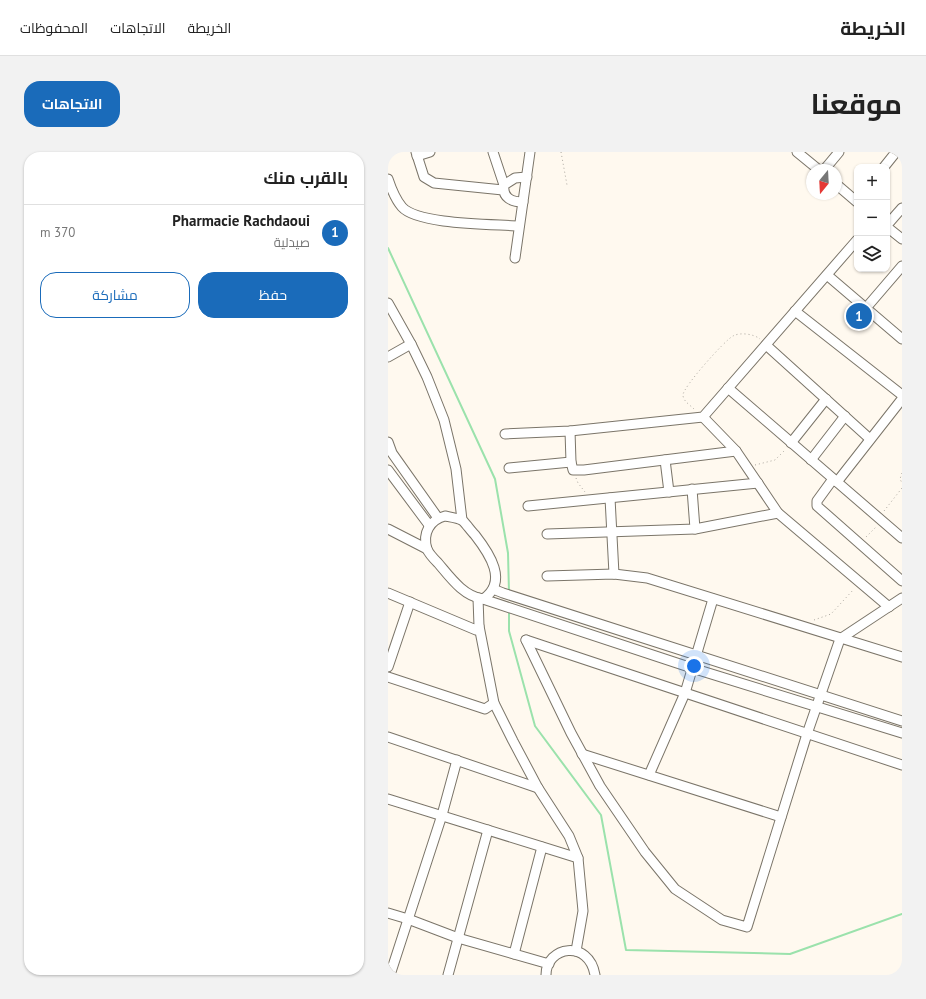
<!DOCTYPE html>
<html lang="ar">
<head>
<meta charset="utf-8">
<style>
	:root { --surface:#fff; --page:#f2f2f2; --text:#222; --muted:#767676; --line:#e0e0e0; --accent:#1a6bba }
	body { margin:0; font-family:"PT Sans",Cairo,sans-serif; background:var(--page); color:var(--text); direction:rtl }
	.controls { position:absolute; right:12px; top:12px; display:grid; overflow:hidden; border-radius:8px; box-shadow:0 1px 3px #0004 }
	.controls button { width:36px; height:36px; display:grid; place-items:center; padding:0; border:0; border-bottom:1px solid var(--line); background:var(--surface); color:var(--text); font:20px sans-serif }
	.compass { position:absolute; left:418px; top:12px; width:36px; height:36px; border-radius:50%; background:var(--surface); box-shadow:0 1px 3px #0004; rotate:198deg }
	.you { position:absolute; left:306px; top:514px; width:14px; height:14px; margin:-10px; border:3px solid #fff; border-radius:50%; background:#1a73e8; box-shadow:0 0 0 6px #1a73e833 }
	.badge { display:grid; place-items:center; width:26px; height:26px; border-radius:50%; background:var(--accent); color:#fff; font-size:13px; font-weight:700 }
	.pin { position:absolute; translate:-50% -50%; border:2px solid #fff; box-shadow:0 1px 4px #0006 }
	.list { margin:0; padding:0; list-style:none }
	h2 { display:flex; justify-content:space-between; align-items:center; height:52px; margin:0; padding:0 16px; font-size:17px }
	h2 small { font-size:13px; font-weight:400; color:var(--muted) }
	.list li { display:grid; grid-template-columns:26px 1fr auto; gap:12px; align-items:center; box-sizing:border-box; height:56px; padding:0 16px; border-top:1px solid var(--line) }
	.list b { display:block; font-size:15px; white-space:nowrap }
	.list p { margin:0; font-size:13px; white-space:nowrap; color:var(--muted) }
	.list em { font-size:13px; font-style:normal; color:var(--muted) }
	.actions { display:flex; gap:8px; padding:12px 16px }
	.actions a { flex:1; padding:9px 0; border:1px solid var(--accent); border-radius:16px; text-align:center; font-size:14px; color:var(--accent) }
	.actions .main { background:var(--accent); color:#fff }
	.icon { flex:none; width:22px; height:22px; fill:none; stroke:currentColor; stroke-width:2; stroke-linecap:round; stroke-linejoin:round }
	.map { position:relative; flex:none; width:514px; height:823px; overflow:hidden; direction:ltr; border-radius:16px }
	header { display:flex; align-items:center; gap:24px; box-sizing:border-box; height:56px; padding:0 20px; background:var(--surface); border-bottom:1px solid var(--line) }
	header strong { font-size:19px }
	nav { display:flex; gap:22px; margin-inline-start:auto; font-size:14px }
	.intro { display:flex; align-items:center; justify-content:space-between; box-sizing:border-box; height:96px; padding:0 24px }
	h1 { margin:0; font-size:28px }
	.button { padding:10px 18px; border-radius:16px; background:var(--accent); color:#fff; font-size:14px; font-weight:700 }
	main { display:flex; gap:24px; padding:0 24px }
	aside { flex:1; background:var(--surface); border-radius:16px; box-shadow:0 1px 3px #0004 }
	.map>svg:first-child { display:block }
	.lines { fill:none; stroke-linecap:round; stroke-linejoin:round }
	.stream { stroke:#9be2ac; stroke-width:2 }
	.minor-casing { stroke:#7b7569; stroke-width:11 }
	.path { stroke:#aaa69e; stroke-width:1; stroke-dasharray:1 3; stroke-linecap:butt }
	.minor { stroke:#fff; stroke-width:9 }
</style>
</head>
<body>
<header>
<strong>الخريطة</strong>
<nav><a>الخريطة</a><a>الاتجاهات</a><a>المحفوظات</a></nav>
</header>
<div class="intro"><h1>موقعنا</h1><a class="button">الاتجاهات</a></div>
<main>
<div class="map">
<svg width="514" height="823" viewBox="0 0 514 823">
	<rect width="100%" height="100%" fill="#fff9ef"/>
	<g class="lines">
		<!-- stream -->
		<g class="stream">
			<path d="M0,96l107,231 13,74 1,40"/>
			<path d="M121,459v20l26,95 66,89 25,135 164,4 112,-40"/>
		</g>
		<!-- minor casing -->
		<g class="minor-casing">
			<g id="minor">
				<path d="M28,0l8,25 10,6 69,7"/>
				<path d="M105,0l11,33"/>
				<path d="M409,0l22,18"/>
				<path d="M29,4l13,-4"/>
				<path d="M496,15l12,-15"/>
				<path d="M436,18l15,-18"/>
				<path d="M0,27c3,9 7,20 14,28 16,18 92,17 117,19"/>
				<path d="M448,32l21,18"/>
				<path d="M135,50c-11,0 -21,-4 -19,-17l11,-7 12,-1"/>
				<path d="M499,73l15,-17"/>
				<path d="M499,75l15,12"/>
				<path d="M127,106l15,-106"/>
				<path d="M439,123l75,64"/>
				<path d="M0,151l23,41 16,33 17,43 12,49 6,51"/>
				<path d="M478,156l36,-42"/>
				<path d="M407,159l107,84"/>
				<path d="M378,193l104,94"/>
				<path d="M0,205l23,-13"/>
				<path d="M340,236l174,150"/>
				<path d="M315,265l33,34 42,62 111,94"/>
				<path d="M182,279l1,31 2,8h11l152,-19"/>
				<path d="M117,282l65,-3 133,-14 154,-177"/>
				<path d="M0,290l4,11 46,65"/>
				<path d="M403,291l35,-44"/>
				<path d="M277,308l4,32"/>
				<path d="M423,308l34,-44"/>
				<path d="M121,316l62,-6"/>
				<path d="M0,318l41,55"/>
				<path d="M445,327l-16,22v5l85,75"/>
				<path d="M449,330l65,-83"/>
				<path d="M304,337l3,40"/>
				<path d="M222,346l4,76"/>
				<path d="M140,354l230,-23"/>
				<path d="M57,364c5,1 14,2 18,5 4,4 8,10 12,14 14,18 34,47 8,64 -20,-3 -33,-22 -45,-36 -4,-4 -9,-9 -11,-14 -5,-16 3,-29 18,-33z"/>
				<path d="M0,377l39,20"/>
				<path d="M159,382l148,-5 83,-16"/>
				<path d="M159,424l67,-2 33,4 255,79"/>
				<path d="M105,437l10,4 399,128"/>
				<path d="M0,441l88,37 3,-4 -1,-28"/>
				<path d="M95,447l209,69 210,65"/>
				<path d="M91,474l15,77 19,38 25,47 31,48 9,22 5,53 -7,40"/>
				<path d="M138,488l45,93 29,53 45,66 30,37 47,31 25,7 60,-193 33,-95 62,-41"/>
				<path d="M138,488l376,125"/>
				<path d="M0,515l22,-65"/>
				<path d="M0,525l97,32 9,-6"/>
				<path d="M0,585l150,51"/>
				<path d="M194,602l199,63"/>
				<path d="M261,623l36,-82 28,-94"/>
				<path d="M0,647l190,59"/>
				<path d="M0,761l20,6 50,19 91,26"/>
				<path d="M126,802l28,-107"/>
				<path d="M2,823l52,-160 15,-55"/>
				<path d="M60,823l40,-145"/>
				<path d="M158,823c0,-29 43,-36 49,0"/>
			</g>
		</g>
		<!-- path -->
		<g class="path">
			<path d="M173,0l6,33"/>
			<path d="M306,257c-4,-4 -11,-8 -11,-14 0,-8 42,-55 50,-59 7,-4 21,-2 27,3"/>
			<path d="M367,313l20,-5 10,-10"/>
			<path d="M514,321l-2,6 2,4"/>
			<path d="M188,326l2,5 7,9"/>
			<path d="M496,359l18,-23"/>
			<path d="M478,385l10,-10"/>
			<path d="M426,468l17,-6 23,-25"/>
		</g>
		<!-- minor -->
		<use href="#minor" class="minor"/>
	</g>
</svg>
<div class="controls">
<button>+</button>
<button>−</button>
<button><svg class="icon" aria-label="layers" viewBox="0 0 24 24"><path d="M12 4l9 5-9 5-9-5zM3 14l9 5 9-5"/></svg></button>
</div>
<svg class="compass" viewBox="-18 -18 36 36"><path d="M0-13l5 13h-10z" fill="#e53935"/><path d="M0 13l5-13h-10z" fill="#767676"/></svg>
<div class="you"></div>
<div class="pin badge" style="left:471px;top:164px">1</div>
</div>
<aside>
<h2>بالقرب منك<small></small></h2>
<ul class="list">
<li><span class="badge">1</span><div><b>Pharmacie Rachdaoui</b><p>صيدلية</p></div><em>370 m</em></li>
</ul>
<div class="actions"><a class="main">حفظ</a><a>مشاركة</a></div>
</aside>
</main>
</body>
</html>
